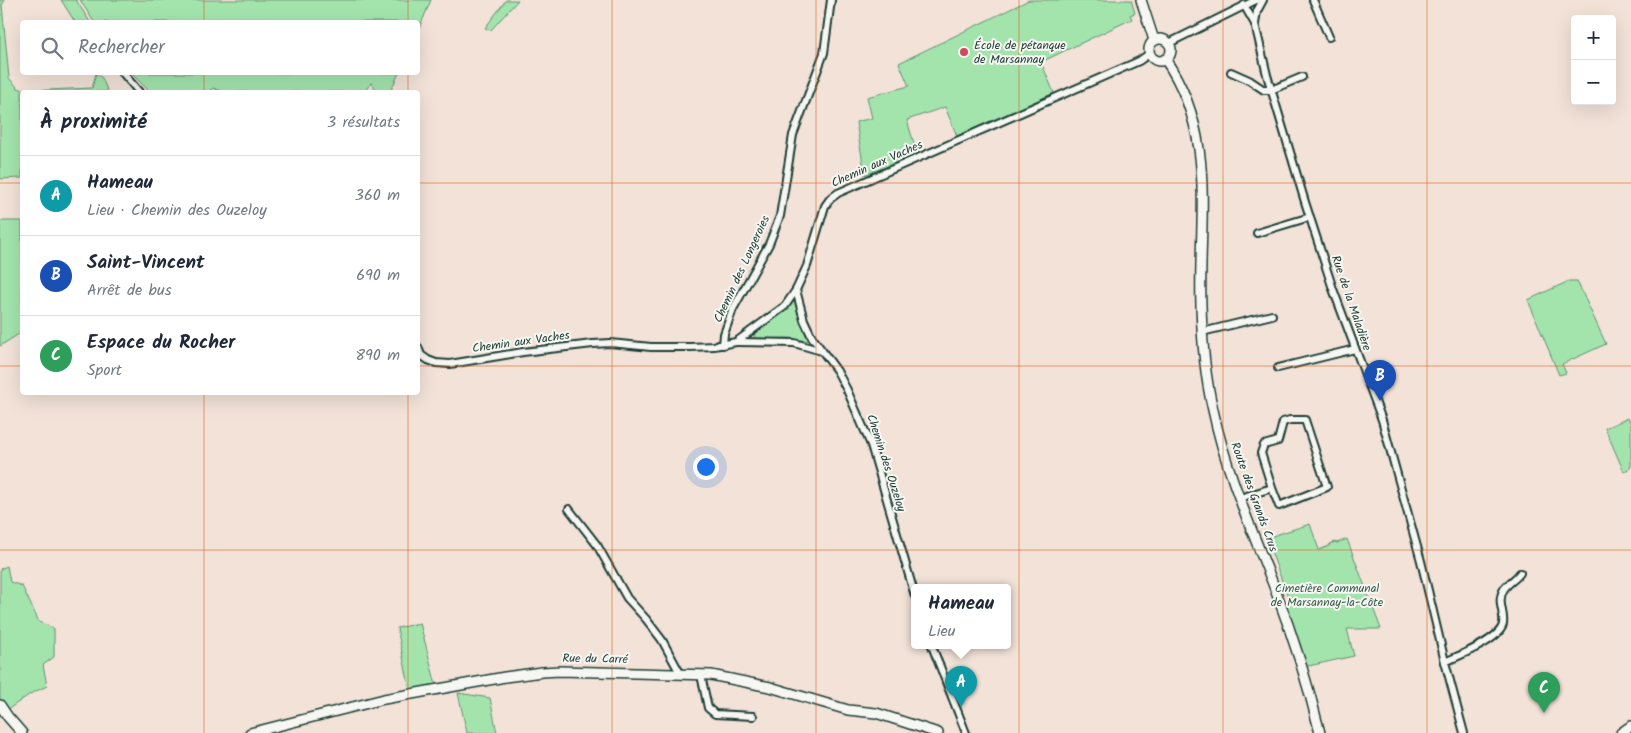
<!DOCTYPE html>
<html lang="fr">
<head>
<meta charset="utf-8">
<style>
	:root { --surface:#fff; --page:#f6f6f7; --text:#1f2937; --muted:#747a83; --line:#e0e1e3; --accent:#111827 }
	body { margin:0; font-family:Kalam,sans-serif; background:var(--page); color:var(--text) }
	.controls { position:absolute; right:15px; top:15px; display:grid; overflow:hidden; border-radius:5px; box-shadow:0 5px 20px #0002 }
	.controls button { width:45px; height:45px; display:grid; place-items:center; padding:0; border:0; border-bottom:1px solid var(--line); background:var(--surface); color:var(--text); font:25px sans-serif }
	.you { position:absolute; left:705px; top:466px; width:18px; height:18px; margin:-12px; border:4px solid #fff; border-radius:50%; background:#1a73e8; box-shadow:0 0 0 8px #1a73e833 }
	.badge { display:grid; place-items:center; width:32px; height:32px; border-radius:50%; background:var(--accent); color:#fff; font-size:16px; font-weight:700 }
	.pin { position:absolute; translate:-50% -41px; filter:drop-shadow(0 1px 2px #0008) }
	.pin::after { content:''; position:absolute; top:26px; width:18px; height:15px; background:inherit; clip-path:polygon(0 0,100% 0,50% 100%) }
	.popup { position:absolute; left:911px; top:584px; width:100px; height:65px; box-sizing:border-box; display:grid; place-content:center; border-radius:5px; background:var(--surface); filter:drop-shadow(0 1px 4px #0005); font-size:16px; white-space:nowrap; color:var(--muted) }
	.popup b { font-size:19px; color:var(--text) }
	.popup::after { content:''; position:absolute; left:50%; top:100%; margin-left:-10px; border:10px solid transparent; border-top-color:var(--surface) }
	.list { margin:0; padding:0; list-style:none }
	h2 { display:flex; justify-content:space-between; align-items:center; height:65px; margin:0; padding:0 20px; font-size:21px }
	h2 small { font-size:16px; font-weight:400; color:var(--muted) }
	.list li { display:grid; grid-template-columns:32px 1fr auto; gap:15px; align-items:center; box-sizing:border-box; height:80px; padding:0 20px; border-top:1px solid var(--line) }
	.list b { display:block; font-size:19px; white-space:nowrap }
	.list p { margin:0; font-size:16px; white-space:nowrap; color:var(--muted) }
	.list em { font-size:16px; font-style:normal; color:var(--muted) }
	.icon { flex:none; width:28px; height:28px; fill:none; stroke:currentColor; stroke-width:2; stroke-linecap:round; stroke-linejoin:round }
	.map { position:relative; flex:none; width:1631px; height:733px; overflow:hidden }
	.search { position:absolute; background:var(--surface); box-shadow:0 5px 20px #0002; left:20px; top:20px; width:400px; height:55px; display:flex; align-items:center; gap:12px; box-sizing:border-box; padding:0 18px; border-radius:5px; color:var(--muted); font-size:19px }
	.panel { position:absolute; background:var(--surface); box-shadow:0 5px 20px #0002; left:20px; top:90px; width:400px; height:305px; border-radius:5px }
	.map>svg:first-child { display:block }
	.green { fill:#a3e4ad; stroke:#619070 }
	.lines { fill:none; stroke-linecap:round; stroke-linejoin:round }
	.street-casing { stroke:#1f3d34; stroke-width:10 }
	.secondary-casing { stroke:#1f3d34; stroke-width:12 }
	.street { stroke:#f6f6f2; stroke-width:6 }
	.secondary { stroke:#f6f6f2; stroke-width:9 }
	.grid { fill:none; stroke:#de580e; stroke-width:1; stroke-opacity:0.55 }
	.poi-dot { fill:#d1495b; stroke:#f6f6f2; stroke-width:2 }
	.labels { text-anchor:middle; dominant-baseline:central; stroke-width:4; stroke-linejoin:round; paint-order:stroke }
	.poi-label { font-size:12px; fill:#1f3d34; stroke:#f6f6f2; text-anchor:start }
	.street-label { font-size:12px; fill:#1f3d34; stroke:#f6f6f2 }
	.park-label { font-size:12px; fill:#395e4c; stroke:#f6f6f2 }
</style>
</head>
<body>
<div class="map">
<svg width="1631" height="733" viewBox="0 0 1631 733">
	<rect width="100%" height="100%" fill="#f2e2d8"/>
	<filter id="ink" filterUnits="userSpaceOnUse"><feTurbulence type="fractalNoise" baseFrequency=".02" numOctaves="2"/><feDisplacementMap in="SourceGraphic" scale="10" xChannelSelector="R" yChannelSelector="G"/><feConvolveMatrix kernelMatrix="1 2 1 2 8 2 1 2 1" color-interpolation-filters="sRGB"/></filter>
	<g filter="url(#ink)">
		<!-- green -->
		<g class="green">
			<path d="M0,0h5l-3,5 7,73 9,10 8,3 66,-3 4,-15 6,5 6,14h-86v86l-22,1z"/>
			<path d="M61,0h15l14,22h-15z"/>
			<path d="M80,0h351l-13,31v-9h-324z"/>
			<path d="M506,0h12l-27,30 -6,-2z"/>
			<path d="M1029,0h102l4,13 -5,2 2,4 -91,43 13,31 -97,43 -12,-29 -38,13 10,34 -52,21 -9,-53 16,-4 -5,-21 42,-11 -10,-23z"/>
			<path d="M131,73h268l-9,19 -12,-1 -7,-8 -7,9h-141l-10,-4 -5,4h-58z"/>
			<path d="M0,221h22v111l-22,14z"/>
			<path d="M1569,281h8l29,63 -44,20 4,9 -7,2 -31,-75z"/>
			<path d="M795,301l15,40 -21,-3 -35,1 1,-5z"/>
			<path d="M1628,418l3,6v43l-7,5 -19,-44z"/>
			<path d="M1310,524l9,26 10,-4 1,-2 5,-2 2,1 10,-4 34,90h-34l7,27 -50,11 -20,-64 6,-1 -24,-64z"/>
			<path d="M7,566l3,16 12,4 17,36 15,7v28l-11,8 4,21 -17,8 -30,21v-146z"/>
			<path d="M420,623l16,62 -26,5 -13,-62z"/>
			<path d="M458,693l32,5 7,35h-30z"/>
		</g>
		<g class="lines">
			<!-- street casing -->
			<g class="street-casing">
				<g id="street">
					<path d="M1313,0l16,37"/>
					<path d="M1244,5l11,19 12,51 38,127 28,87 49,131 39,141 24,101 19,71"/>
					<path d="M1255,24l2,-13 6,-11"/>
					<path d="M1169,43l87,-43"/>
					<path d="M122,72l17,20"/>
					<path d="M1231,72l18,8 15,10h7l31,-13"/>
					<path d="M1257,233l53,-16"/>
					<path d="M796,290l8,30 8,17 25,34 10,19 24,55 44,151"/>
					<path d="M1202,332l70,-17"/>
					<path d="M736,342l58,1 28,8"/>
					<path d="M723,345l1,-11 9,-25 36,-65 11,-28 13,-81 31,-82 7,-53"/>
					<path d="M418,347l3,8 7,5 8,3 14,1 73,-12 70,-8 17,-1 41,4h39l24,-1 22,-4 49,-36 11,-16 11,-24 18,-60 5,-7 8,-6 301,-132 10,-7"/>
					<path d="M1278,368l77,-19"/>
					<path d="M1240,498l32,-10 7,18 48,-19 -22,-67h-15l-7,2 -5,19 -14,4 -3,8 11,35"/>
					<path d="M569,509l28,36 30,53 19,21 16,21 18,33"/>
					<path d="M932,646l34,87"/>
					<path d="M1445,662c13,-6 55,-22 58,-38 2,-12 -7,-22 1,-35 4,-6 12,-10 16,-16"/>
					<path d="M701,675l7,33 7,6 38,2"/>
				</g>
			</g>
			<!-- secondary casing -->
			<g class="secondary-casing">
				<g id="secondary">
					<path d="M1141,0l13,40"/>
					<circle cx="1160" cy="50" r="11"/>
					<path d="M1165,59c53,77 33,161 36,246 1,35 4,72 12,105 13,62 39,120 62,179 18,47 33,95 45,144"/>
					<path d="M0,705l8,12 14,16"/>
					<path d="M250,733l134,-34 121,-22 37,-5 18,-1 151,4 59,12 78,23 28,3 62,20"/>
					<path d="M1621,733l10,-7"/>
				</g>
			</g>
			<!-- street -->
			<use href="#street" class="street"/>
			<!-- secondary -->
			<use href="#secondary" class="secondary"/>
		</g>
	</g>
	<!-- grid -->
	<path class="grid" d="M204,0v22M408,0v22M612,0v733M816,0v733M1019,0v733M1223,0v733M1427,0v733M204,72v20M408,72v20M0,183h22M418,183h1213M0,366h22M418,366h1213M204,392v341M408,392v341M0,550h1631"/>
	<!-- markers -->
	<circle class="poi-dot" cx="964" cy="52" r="5"/>
	<g class="labels">
		<!-- poi labels -->
		<g class="poi-label">
			<text x="974" y="45">École de pétanque<tspan x="974" dy="14">de Marsannay</tspan></text>
		</g>
		<!-- street labels -->
		<g class="street-label">
			<text transform="translate(877 164) rotate(-24)">Chemin aux Vaches</text>
			<text transform="translate(742 269) rotate(-65)">Chemin des Longeroies</text>
			<text transform="translate(1351 303) rotate(71)">Rue de la Maladière</text>
			<text transform="translate(521 342) rotate(-8)">Chemin aux Vaches</text>
			<text transform="translate(886 463) rotate(72)">Chemin des Ouzeloy</text>
			<text transform="translate(1254 497) rotate(70)">Route des Grands Crus</text>
			<text transform="translate(595 659) rotate(1)">Rue du Carré</text>
		</g>
		<!-- park labels -->
		<g class="park-label">
			<text x="1327" y="588">Cimetière Communal<tspan x="1327" dy="14">de Marsannay-la-Côte</tspan></text>
		</g>
	</g>
</svg>
<div class="controls">
<button>+</button>
<button>−</button>
</div>
<div class="you"></div>
<div class="pin badge" style="left:961px;top:707px;background:#0f9aa8">A</div>
<div class="popup"><b>Hameau</b>Lieu</div>
<div class="pin badge" style="left:1380px;top:401px;background:#1a4fb4">B</div>
<div class="pin badge" style="left:1544px;top:713px;background:#2e9e5b">C</div>
<div class="search"><svg class="icon" aria-label="search" viewBox="0 0 24 24"><circle cx="10" cy="10" r="6"/><path d="M15 15l6 6"/></svg>Rechercher</div>
<section class="panel">
<h2>À proximité<small>3 résultats</small></h2>
<ul class="list">
<li><span class="badge" style="background:#0f9aa8">A</span><div><b>Hameau</b><p>Lieu · Chemin des Ouzeloy</p></div><em>360 m</em></li>
<li><span class="badge" style="background:#1a4fb4">B</span><div><b>Saint-Vincent</b><p>Arrêt de bus</p></div><em>690 m</em></li>
<li><span class="badge" style="background:#2e9e5b">C</span><div><b>Espace du Rocher</b><p>Sport</p></div><em>890 m</em></li>
</ul>
</section>
</div>
</body>
</html>
